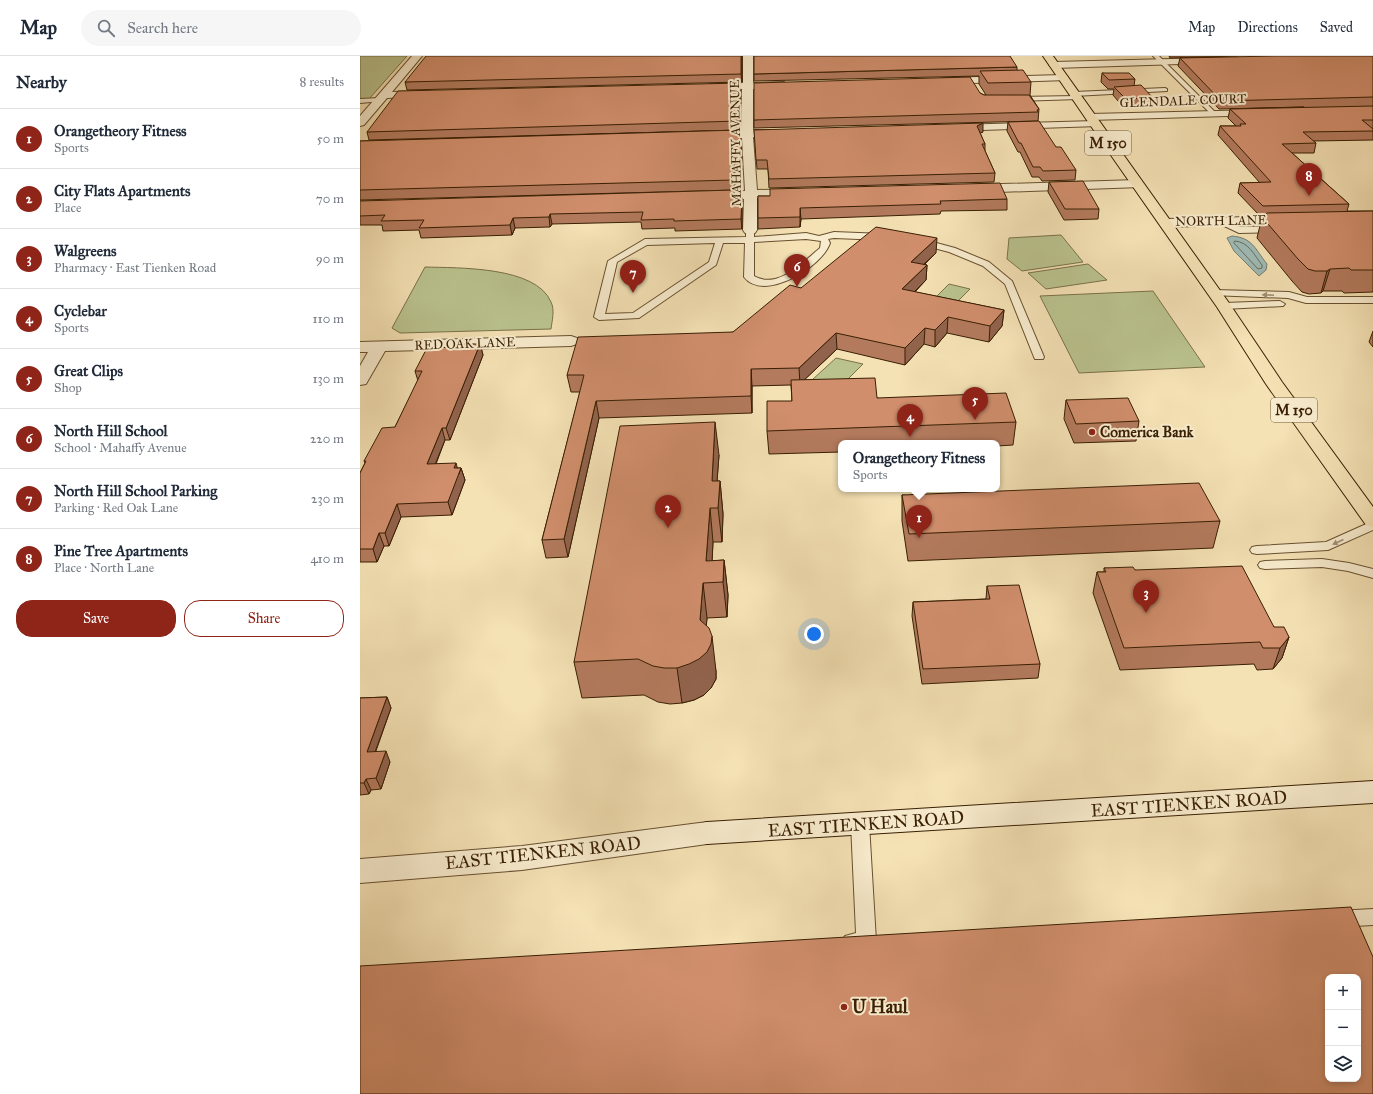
<!DOCTYPE html>
<html lang="en">
<head>
<meta charset="utf-8">
<style>
	:root { --surface:#fff; --page:#f6f6f7; --text:#1f2937; --muted:#747a83; --line:#e0e1e3; --accent:#8f2418 }
	body { margin:0; font-family:"IM FELL Great Primer",serif; background:var(--page); color:var(--text) }
	.controls { position:absolute; right:12px; bottom:12px; display:grid; overflow:hidden; border-radius:8px; box-shadow:0 2px 6px #0003 }
	.controls button { width:36px; height:36px; display:grid; place-items:center; padding:0; border:0; border-bottom:1px solid var(--line); background:var(--surface); color:var(--text); font:20px sans-serif }
	.you { position:absolute; left:454px; top:578px; width:14px; height:14px; margin:-10px; border:3px solid #fff; border-radius:50%; background:#1a73e8; box-shadow:0 0 0 6px #1a73e833 }
	.badge { display:grid; place-items:center; width:26px; height:26px; border-radius:50%; background:var(--accent); color:#fff; font-size:13px; font-weight:700 }
	.pin { position:absolute; translate:-50% -33px; filter:drop-shadow(0 1px 2px #0008) }
	.pin::after { content:''; position:absolute; top:21px; width:14px; height:12px; background:inherit; clip-path:polygon(0 0,100% 0,50% 100%) }
	.popup { position:absolute; left:478px; top:384px; width:162px; height:52px; box-sizing:border-box; display:grid; place-content:center; border-radius:8px; background:var(--surface); filter:drop-shadow(0 1px 3px #0005); font-size:13px; white-space:nowrap; color:var(--muted) }
	.popup b { font-size:15px; color:var(--text) }
	.popup::after { content:''; position:absolute; left:50%; top:100%; margin-left:-8px; border:8px solid transparent; border-top-color:var(--surface) }
	.list { margin:0; padding:0; list-style:none }
	h2 { display:flex; justify-content:space-between; align-items:center; height:52px; margin:0; padding:0 16px; font-size:17px }
	h2 small { font-size:13px; font-weight:400; color:var(--muted) }
	.list li { display:grid; grid-template-columns:26px 1fr auto; gap:12px; align-items:center; box-sizing:border-box; height:60px; padding:0 16px; border-top:1px solid var(--line) }
	.list b { display:block; font-size:15px; white-space:nowrap }
	.list p { margin:0; font-size:13px; white-space:nowrap; color:var(--muted) }
	.list em { font-size:13px; font-style:normal; color:var(--muted) }
	.actions { display:flex; gap:8px; padding:12px 16px }
	.actions a { flex:1; padding:9px 0; border:1px solid var(--accent); border-radius:16px; text-align:center; font-size:14px; color:var(--accent) }
	.actions .main { background:var(--accent); color:#fff }
	.icon { flex:none; width:22px; height:22px; fill:none; stroke:currentColor; stroke-width:2; stroke-linecap:round; stroke-linejoin:round }
	.map { position:relative; flex:none; width:1013px; height:1038px; overflow:hidden }
	header { display:flex; align-items:center; gap:24px; box-sizing:border-box; height:56px; padding:0 20px; background:var(--surface); border-bottom:1px solid var(--line) }
	header strong { font-size:19px }
	nav { display:flex; gap:22px; margin-inline-start:auto; font-size:14px }
	.search { width:280px; height:36px; background:var(--page); display:flex; align-items:center; gap:10px; box-sizing:border-box; padding:0 14px; border-radius:22px; color:var(--muted); font-size:15px }
	main { display:flex }
	aside { flex:1; background:var(--surface) }
	.map>svg:first-child { display:block }
	.green { fill:#bac38e; stroke:#7a7148 }
	.water { fill:#9fbbb6; stroke:#767d6e }
	.lines { fill:none; stroke-linecap:round; stroke-linejoin:round }
	.shore { stroke:#6c6d5c; stroke-width:1 }
	.service-casing { stroke:#68502f; stroke-width:2 }
	.minor-casing { stroke:#68502f; stroke-width:2 }
	.tertiary-casing { stroke:#68502f; stroke-width:2 }
	.secondary-casing { stroke:#391f03; stroke-width:2 }
	.primary-casing { stroke:#391f03; stroke-width:2 }
	.service { fill:#f8ecce; fill-rule:evenodd }
	.minor { fill:#f8ecce; fill-rule:evenodd }
	.tertiary { fill:#f8ecce; fill-rule:evenodd }
	.secondary { fill:#f8ecce; fill-rule:evenodd }
	.primary { fill:#f4e1b4; fill-rule:evenodd }
	.wall { fill:#b37a5d; stroke:#391f03 }
	.shaded-wall { fill:#92634c; stroke:#391f03 }
	.building { fill:#d08e6c; stroke:#391f03; fill-rule:evenodd }
	.oneway { fill:#a29073 }
	.poi-dot { fill:#8f2418; stroke:#f8ecce; stroke-width:1.5 }
	.labels { text-anchor:middle; dominant-baseline:central; stroke-width:4; stroke-linejoin:round; paint-order:stroke }
	.far-street-label { font-size:13px; fill:#391f03; stroke:#f8ecce }
	.shield { fill:#f8ecce; stroke:#725c40; stroke-width:1 }
	.shield-label { font-size:14px; font-weight:bold; fill:#391f03 }
	.poi-label { font-size:15px; font-weight:bold; fill:#391f03; stroke:#f8ecce; text-anchor:start }
	.near-street-label { font-size:18px; fill:#391f03; stroke:#f8ecce }
	.near-poi-label { font-size:18px; font-weight:bold; fill:#391f03; stroke:#f8ecce; text-anchor:start }
</style>
</head>
<body>
<header>
<strong>Map</strong>
<div class="search"><svg class="icon" aria-label="search" viewBox="0 0 24 24"><circle cx="10" cy="10" r="6"/><path d="M15 15l6 6"/></svg>Search here</div>
<nav><a>Map</a><a>Directions</a><a>Saved</a></nav>
</header>
<main>
<aside>
<h2>Nearby<small>8 results</small></h2>
<ul class="list">
<li><span class="badge">1</span><div><b>Orangetheory Fitness</b><p>Sports</p></div><em>50 m</em></li>
<li><span class="badge">2</span><div><b>City Flats Apartments</b><p>Place</p></div><em>70 m</em></li>
<li><span class="badge">3</span><div><b>Walgreens</b><p>Pharmacy · East Tienken Road</p></div><em>90 m</em></li>
<li><span class="badge">4</span><div><b>Cyclebar</b><p>Sports</p></div><em>110 m</em></li>
<li><span class="badge">5</span><div><b>Great Clips</b><p>Shop</p></div><em>130 m</em></li>
<li><span class="badge">6</span><div><b>North Hill School</b><p>School · Mahaffy Avenue</p></div><em>220 m</em></li>
<li><span class="badge">7</span><div><b>North Hill School Parking</b><p>Parking · Red Oak Lane</p></div><em>230 m</em></li>
<li><span class="badge">8</span><div><b>Pine Tree Apartments</b><p>Place · North Lane</p></div><em>410 m</em></li>
</ul>
<div class="actions"><a class="main">Save</a><a>Share</a></div>
</aside>
<div class="map">
<svg width="1013" height="1038" viewBox="0 0 1013 1038">
	<rect width="100%" height="100%" fill="#f4e1b4"/>
	<filter id="stains"><feTurbulence type="fractalNoise" baseFrequency=".005" numOctaves="4"/><feColorMatrix values="0 0 0 0 .2 0 0 0 0 .09 0 0 0 0 .02 0 0 0 .5 -.17"/></filter>
	<radialGradient id="worn" r=".72"><stop offset=".6" stop-color="#630" stop-opacity="0"/><stop offset="1" stop-color="#630" stop-opacity=".3"/></radialGradient>
	<!-- green -->
	<g class="green">
		<path d="M0,0h47l-38,43h-9z"/>
		<path d="M701,179l22,27 -61,9 -15,-12 2,-21z"/>
		<path d="M728,208l19,16 -61,9 -18,-16z"/>
		<path d="M65,211c33,1 111,-1 126,35 4,8 1,19 0,27l-151,4 -8,-5z"/>
		<path d="M589,228l21,5 -15,15 -22,-4z"/>
		<path d="M793,235l52,76 -126,6 -39,-77z"/>
		<path d="M476,302l27,6 -23,23 -28,-7z"/>
	</g>
	<!-- water -->
	<path class="water" d="M872,180c21,2 23,13 35,28l-1,6 -7,6 -25,-25 -7,-13z"/>
	<g class="lines">
		<!-- shore -->
		<path class="shore" d="M875,185c14,1 19,14 27,24v3l-4,1 -24,-26z"/>
		<!-- service casing -->
		<g class="service-casing">
			<g id="service">
				<path d="M793,0h6l57,57v2h-4z"/>
				<path d="M805,32l2,1v2l-93,5 -3,-2 3,-2z"/>
				<path d="M717,40l3,2 -1,1 -66,2 -3,-2 3,-2z"/>
				<path d="M20,42l3,2 -1,1 -22,2v-4z"/>
				<path d="M861,162l19,9 37,-1 4,3 -4,3 -38,1 -21,-10 -1,-2z"/>
				<path d="M390,171l4,3v7l52,-4 13,3 15,-4 50,2 4,3 -4,3 -50,-2 -6,1 2,4c-7,23 -66,60 -86,34l1,-34h-22l-7,22 -77,53 -40,2 -5,-3 14,-56 37,-22 101,-2v-7zM446,183l15,2 -1,7c-17,14 -42,42 -66,28v-34zM355,187l-6,19 -76,51 -28,1 12,-52 30,-17z"/>
				<path d="M558,182l37,10 34,14 23,19 32,76 -1,2h-8l-1,-2 -29,-73 -22,-18 -34,-14 -34,-9 -1,-2 1,-2z"/>
				<path d="M854,234l75,2 18,5h66v6h-67l-18,-5 -77,-3 -2,-2 2,-2z"/>
				<path d="M920,245l5,3 -2,2 -59,3 -5,-3 5,-3z"/>
				<path d="M1013,465v9l-45,20 -71,4 -5,-1 -2,-3 2,-3 5,-1 69,-4z"/>
				<path d="M962,503l27,4 24,6v9l-25,-7 -26,-4 -57,2 -5,-1 -2,-3 2,-3 5,-1z"/>
				<path d="M500,761l6,2 3,5 7,117 -3,6c-10,4 -18,5 -28,1l-3,-6 3,-6 11,-3 -5,-109 3,-5z"/>
				<path d="M1013,853v16l-36,2 -7,-2 -3,-6 3,-6 7,-2z"/>
			</g>
		</g>
		<!-- minor casing -->
		<g class="minor-casing">
			<g id="minor">
				<path d="M52,0h10l-30,36 34,-1 4,1 1,2 -1,2 -43,2 -23,27 -4,1v-10z"/>
				<path d="M383,0h10v27l31,-1 5,3 -5,3 -31,1v41h31l4,1 2,2 -2,2 -4,1 -31,1 4,53 42,-1 5,1 1,3 -1,3 -5,1 -42,1v32l-2,3h-10l-2,-3 1,-31 -40,1 -5,-1 -1,-3 1,-3 5,-1 41,-1 -3,-53h-32l-4,-1 -2,-2 2,-2 4,-1 31,-1 1,-42 -32,1 -5,-3 5,-3 33,-1z"/>
				<path d="M849,2l5,3 -2,2 -158,5 -5,-3 5,-3z"/>
				<path d="M703,19l4,1 1,2 -1,2 -125,4 -5,-3 5,-3z"/>
				<path d="M899,54l5,3 -1,2 -173,5 -5,-3 5,-3z"/>
				<path d="M735,65l6,3 -2,2 -145,5 -6,-3 6,-3z"/>
				<path d="M777,124l4,1 2,3 -2,3 -169,6 -4,-1 -2,-3 2,-3 4,-1z"/>
				<path d="M930,160l5,1 2,3 -2,3 -129,4 -5,-1 -2,-3 2,-3 5,-1z"/>
				<path d="M211,280l6,2 2,3 -2,3 -6,2 -186,5 -19,33 -6,1v-19l8,-14h-8v-10z"/>
			</g>
		</g>
		<!-- tertiary casing -->
		<g class="tertiary-casing">
			<path id="tertiary" d="M347,766l10,3 4,8 -4,8 -10,3 -185,26 -162,13v-24l162,-13z"/>
		</g>
		<!-- secondary casing -->
		<g class="secondary-casing">
			<path id="secondary" d="M1013,725v22l-666,41 -10,-3 -4,-8 4,-8 10,-3z"/>
		</g>
		<!-- primary casing -->
		<g class="primary-casing">
			<path id="primary" d="M683,0h10l176,247 53,79 91,125v20l-7,-2 -100,-141 -49,-77 -109,-156z"/>
		</g>
		<!-- service -->
		<use href="#service" class="service"/>
		<!-- minor -->
		<use href="#minor" class="minor"/>
		<!-- tertiary -->
		<use href="#tertiary" class="tertiary"/>
		<!-- secondary -->
		<use href="#secondary" class="secondary"/>
		<!-- primary -->
		<use href="#primary" class="primary"/>
	</g>
	<!-- wall -->
	<g class="wall">
		<path d="M382,0v26l-335,8 -2,-8z"/>
		<path d="M809,0h69l-68,2z"/>
		<path d="M1013,0v84l-60,1 3,2 -2,10h-22l57,51 -2,7h26v81l-29,1 -2,-2h-19l-2,2 -12,1 -7,-2 -10,-11 -35,-43 5,-21 1,-1h-3l-22,-23 2,-10h20l-42,-48 2,-9h16l-8,-8 2,-9 74,-2 -85,2 -41,-43 2,-8z"/>
		<path d="M657,11v3l14,12 -1,13 9,14 -1,12 -284,7v-8l226,-27 4,2h2l-7,-11v-8l-225,5v-7z"/>
		<path d="M742,17l33,6 -1,7 19,12 -1,9 -28,1 -11,-13 1,-6h-6l-7,-7z"/>
		<path d="M380,35v39l-371,10 -2,-8z"/>
		<path d="M648,66l48,25 20,23 -1,10 -33,1 -3,-4h-7l-12,-25h-2l-11,-21z"/>
		<path d="M380,74l2,40h-7v20l-375,10v-59z"/>
		<path d="M394,74l229,2 -3,1 5,11v7l10,22 -1,9 -225,6 -1,-19h-11z"/>
		<path d="M689,126l50,27 -1,10 -34,1 -16,-28z"/>
		<path d="M398,140l249,3v11l-66,1 -1,3 -139,5 -1,8 -42,2z"/>
		<path d="M374,142l8,9v22l-67,2v-3l-33,1 -1,-7 -89,2 -2,3 -35,1 -3,7 -91,3 -2,-8 -36,1 -1,-6h-22v-24z"/>
		<path d="M576,197l-12,12h3l-1,15 -11,12 89,18 -2,16 -13,16 -42,-9 -12,14 -11,-3 -19,21 -68,-16 -33,31 73,18 139,24 -3,23 -16,1v-3h-156v9l-72,2 -2,-23 25,-30 -1,-16 -39,1v27l-153,5 -31,139 -22,1 -4,-18 38,-148h-9l-4,-17 166,-43 68,-44z"/>
		<path d="M1013,275v16l-4,-5z"/>
		<path d="M120,288l3,11 -33,85h-5l-9,24 21,4h4l4,12 -13,35 -51,2 -12,29h-5l-7,16h-17v-89l5,-10 -1,-2 31,-34 23,-46 -3,-10 43,-24z"/>
		<path d="M706,344l73,21 -3,20 -62,2 -10,-24z"/>
		<path d="M359,399l-2,26h3l3,33 -1,28h-9l-1,19 12,-1 4,35 -1,22 -20,1 -1,8 10,45v8l-5,9 -7,7 -10,5 -12,3 -12,1 -12,-2 -14,-7 -62,3 -8,-36z"/>
		<path d="M542,439l318,26 -7,27 -305,13 -6,-40z"/>
		<path d="M744,512l31,2 139,57 15,10 -7,21 -9,11 -16,1 -3,-6 -134,6 -27,-77 4,-21h7z"/>
		<path d="M627,530l53,78 -2,14 -116,6 -10,-68 1,-14 73,-3z"/>
		<path d="M27,641l4,11 -15,43 14,11 -9,27 -10,1 -2,4 -9,1v-97z"/>
	</g>
	<!-- shaded-wall -->
	<g class="shaded-wall">
		<path d="M381,0h1v26l-1,-8z"/>
		<path d="M380,27v47l-1,-9z"/>
		<path d="M623,67v9l-7,3 1,-9z"/>
		<path d="M374,105l1,9v20l-1,-10z"/>
		<path d="M382,141v32l-1,-10z"/>
		<path d="M440,152l1,11 -1,8z"/>
		<path d="M190,158l2,10 -2,3 -1,-10z"/>
		<path d="M153,162l2,10 -3,7 -2,-10z"/>
		<path d="M577,182l-1,15 -26,24 1,-15z"/>
		<path d="M567,209l-1,15 -25,25 1,-16z"/>
		<path d="M970,213l-7,22 -2,2 6,-22z"/>
		<path d="M644,254l-2,16 -13,16 1,-16z"/>
		<path d="M588,261l-1,16 -12,14v-17z"/>
		<path d="M565,272l-1,16 -19,21v-17z"/>
		<path d="M476,277l1,16 -37,35 -1,-16z"/>
		<path d="M120,288l3,11 -33,85 -4,-12z"/>
		<path d="M391,313l1,17v27l-1,-17z"/>
		<path d="M236,345l3,17 -31,139 -4,-18z"/>
		<path d="M355,366l4,33 -4,53 -3,-27z"/>
		<path d="M82,372l3,12 -15,37 -3,-13z"/>
		<path d="M96,407l3,11 2,-6 4,12 -13,35 -4,-13 6,-34z"/>
		<path d="M360,425l3,33 -1,28 -4,-34z"/>
		<path d="M37,448l4,13 -12,29 -4,-13z"/>
		<path d="M350,452l3,34 -2,40 -5,-21z"/>
		<path d="M19,477l5,13 -7,16 -4,-13z"/>
		<path d="M364,504l4,35 -1,22 -4,-35z"/>
		<path d="M343,527l4,35 -3,36 8,-18 4,35v8l-5,9 -7,7 -10,5 -12,3 -5,-35 23,-48z"/>
		<path d="M929,581l-7,21 -9,11 7,-21z"/>
		<path d="M27,641l4,11 -20,55 -4,-11z"/>
		<path d="M26,695l4,11 -9,27 -5,-11z"/>
		<path d="M6,723l5,11 -2,4 -5,-11z"/>
	</g>
	<!-- building -->
	<g class="building">
		<path d="M66,0h315v18l-336,8z"/>
		<path d="M394,0h256l7,11 -263,7z"/>
		<path d="M915,0h98v41l-152,4 -41,-43z"/>
		<path d="M663,14l8,12 -43,1 -8,-12z"/>
		<path d="M742,17h27l6,6 -26,1z"/>
		<path d="M610,21l10,16 4,2h45l10,14 -2,1 1,2 -284,8v-37z"/>
		<path d="M380,27l-1,38 -372,11 31,-41z"/>
		<path d="M781,29l12,13 -27,1 -12,-12z"/>
		<path d="M1013,50v14h-11l11,9v2l-70,1 13,11 -34,1 67,60 -86,2 -23,-23 31,-1 -51,-56h21l-1,-2h6l-16,-15z"/>
		<path d="M679,65l17,26h5l15,23 -33,1 -3,-4h-7l-12,-24h-2l-11,-21z"/>
		<path d="M623,67l-6,3 8,18h-3l13,29 -226,6 -2,-19h-11l-2,-30z"/>
		<path d="M380,74l2,31h-8v19l-374,10v-49z"/>
		<path d="M723,125l16,28h-34l-16,-27z"/>
		<path d="M640,127l7,16 -67,2 1,3 -141,4v9l-42,1v-22h12v-7z"/>
		<path d="M374,134v8l8,-1 -1,22 -67,2v-2l-33,1 2,-8 -93,2 -1,3 -36,1 -3,7 -91,3 5,-8 -43,1 4,-6 -25,1v-15z"/>
		<path d="M1013,155v59h-22l-2,-2 -19,1 -3,2h-12l-7,-2 -10,-10 -36,-42 5,-4z"/>
		<path d="M516,171l61,11 -26,24 16,3 -25,24 102,21 -14,16 -42,-9 -13,13 -10,-2 -20,20 -69,-15 -37,35 -48,1v27l-155,5 -32,138 -22,1 42,-165h-17l11,-38 155,-5 57,-47 11,3z"/>
		<path d="M99,288h21l-34,84h-4l-15,36 29,-1 -2,5h7l-13,34 -51,2 -12,29h-6l-6,16h-13v-76l6,-12h-2l18,-33 13,-1 27,-56h-7l12,-23 31,-1z"/>
		<path d="M515,322l2,20 129,-5 10,29 -249,9v-30h25l-1,-21z"/>
		<path d="M768,342l11,23 -63,3 -10,-24z"/>
		<path d="M355,366l-3,59h8l-2,27h-8l-4,53 18,-1 -1,22 -20,1 -3,37 9,8 3,8 -1,8 -4,8 -8,7 -10,5 -12,4h-13l-11,-2 -15,-7 -64,3 46,-236z"/>
		<path d="M839,427l21,38 -311,13 -7,-39z"/>
		<path d="M882,510l32,61h10l5,10 -9,11h-17l-3,-6 -136,6 -27,-76h9l-2,-4 29,-1 2,3z"/>
		<path d="M659,529l21,79 -117,5 -10,-67 77,-3 -3,-13z"/>
		<path d="M27,641l-20,55 19,-1 -10,27 -10,1 -2,4h-4v-85z"/>
		<path d="M991,851l22,50v137h-1013v-128zM968,921h30v102h-30z"/>
	</g>
	<!-- one-way arrows -->
	<defs><path id="oneway-solid" d="M-6-.8H1V-3.2L6.5 0L1 3.2V.8H-6Z"/></defs>
	<g class="oneway">
		<use href="#oneway-solid" transform="translate(908 239) rotate(-178)"/>
		<use href="#oneway-solid" transform="translate(978 486) rotate(155)"/>
	</g>
	<!-- markers -->
	<g class="poi-dot">
		<circle cx="732" cy="376" r="4"/>
		<circle cx="484" cy="951" r="4"/>
	</g>
	<g class="labels">
		<!-- far-street labels -->
		<g class="far-street-label">
			<text transform="translate(823 45) rotate(-2)">GLENDALE COURT</text>
			<text transform="translate(376 87) rotate(-91)">MAHAFFY AVENUE</text>
			<text transform="translate(861 165) rotate(-1)">NORTH LANE</text>
			<text transform="translate(105 288) rotate(-2)">RED OAK LANE</text>
		</g>
		<!-- shield labels -->
		<g class="shield">
			<rect x="725" y="75" width="46" height="24" rx="3"/>
			<rect x="911" y="342" width="46" height="24" rx="3"/>
		</g>
		<g class="shield-label">
			<text x="748" y="87">M 150</text>
			<text x="934" y="354">M 150</text>
		</g>
		<!-- poi labels -->
		<g class="poi-label">
			<text x="740" y="376">Comerica Bank</text>
		</g>
		<!-- near-street labels -->
		<g class="near-street-label">
			<text transform="translate(829 748) rotate(-4)">EAST TIENKEN ROAD</text>
			<text transform="translate(506 768) rotate(-4)">EAST TIENKEN ROAD</text>
			<text transform="translate(183 797) rotate(-6)">EAST TIENKEN ROAD</text>
		</g>
		<!-- near-poi labels -->
		<g class="near-poi-label">
			<text x="492" y="951">U Haul</text>
		</g>
	</g>
	<rect width="100%" height="100%" filter="url(#stains)"/>
	<rect width="100%" height="100%" fill="url(#worn)"/>
</svg>
<div class="controls">
<button>+</button>
<button>−</button>
<button><svg class="icon" aria-label="layers" viewBox="0 0 24 24"><path d="M12 4l9 5-9 5-9-5zM3 14l9 5 9-5"/></svg></button>
</div>
<div class="you"></div>
<div class="pin badge" style="left:559px;top:482px">1</div>
<div class="popup"><b>Orangetheory Fitness</b>Sports</div>
<div class="pin badge" style="left:308px;top:472px">2</div>
<div class="pin badge" style="left:786px;top:557px">3</div>
<div class="pin badge" style="left:550px;top:381px">4</div>
<div class="pin badge" style="left:615px;top:364px">5</div>
<div class="pin badge" style="left:437px;top:231px">6</div>
<div class="pin badge" style="left:273px;top:237px">7</div>
<div class="pin badge" style="left:949px;top:140px">8</div>
</div>
</main>
</body>
</html>
